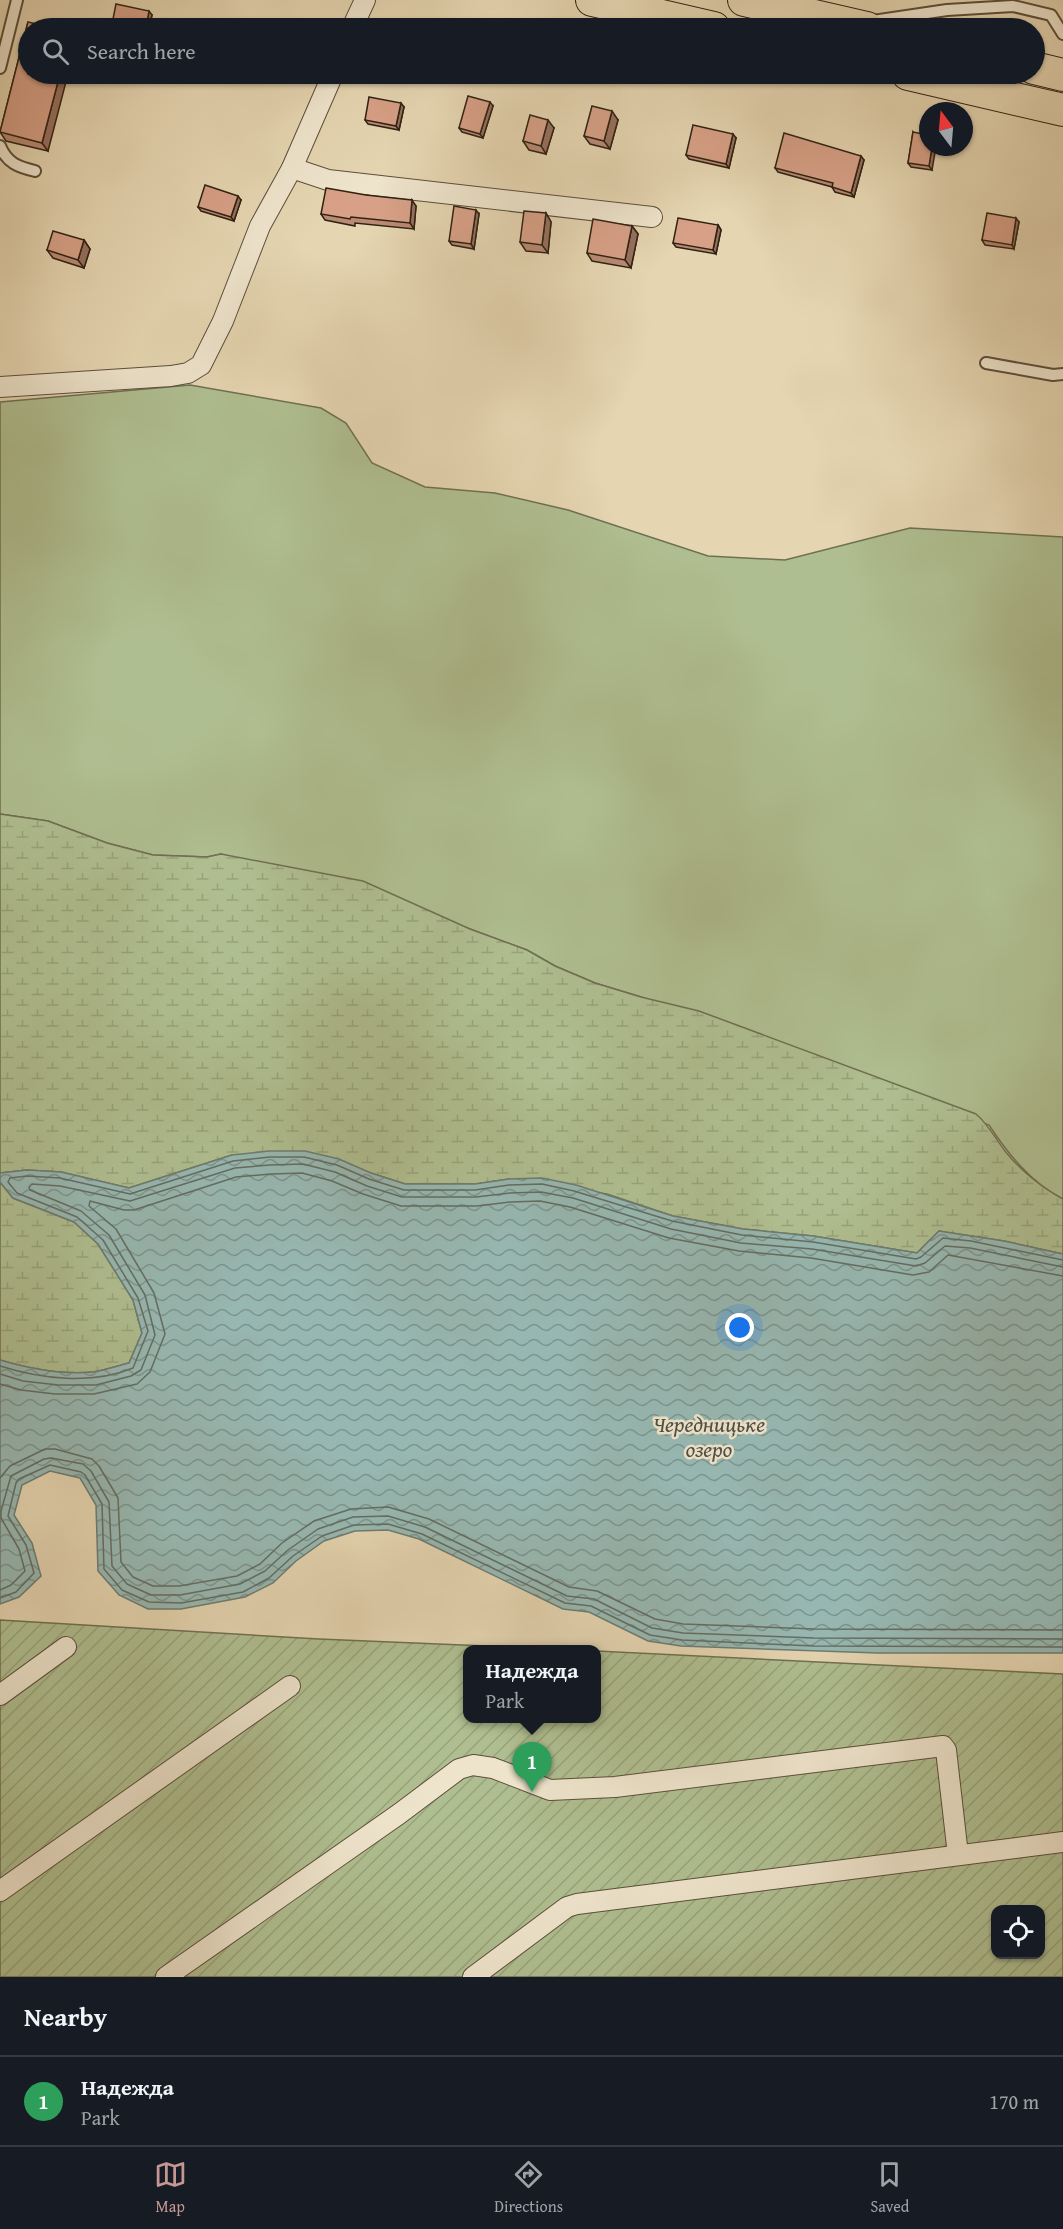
<!DOCTYPE html>
<html lang="en">
<head>
<meta charset="utf-8">
<style>
	:root { --surface:#171b24; --page:#20242c; --text:#f1f3f6; --muted:#9ea1a6; --line:#363941; --accent:#c59692 }
	body { margin:0; font-family:"Gentium Book Plus",serif; background:var(--page); color:var(--text) }
	.controls { position:absolute; right:18px; bottom:18px; display:grid; overflow:hidden; border-radius:12px; box-shadow:0 2px 4px #0004 }
	.controls button { width:54px; height:54px; display:grid; place-items:center; padding:0; border:0; border-bottom:2px solid var(--line); background:var(--surface); color:var(--text); font:30px sans-serif }
	.compass { position:absolute; left:919px; top:102px; width:54px; height:54px; border-radius:50%; background:var(--surface); box-shadow:0 2px 4px #0004; rotate:344deg }
	.you { position:absolute; left:740px; top:1328px; width:21px; height:21px; margin:-15px; border:4px solid #fff; border-radius:50%; background:#1a73e8; box-shadow:0 0 0 9px #1a73e833 }
	.badge { display:grid; place-items:center; width:39px; height:39px; border-radius:50%; background:var(--accent); color:#fff; font-size:20px; font-weight:700 }
	.pin { position:absolute; translate:-50% -50px; filter:drop-shadow(0 2px 3px #0008) }
	.pin::after { content:''; position:absolute; top:32px; width:21px; height:18px; background:inherit; clip-path:polygon(0 0,100% 0,50% 100%) }
	.popup { position:absolute; left:463px; top:1645px; width:138px; height:78px; box-sizing:border-box; display:grid; place-content:center; border-radius:12px; background:var(--surface); filter:drop-shadow(0 2px 4px #0005); font-size:20px; white-space:nowrap; color:var(--muted) }
	.popup b { font-size:22px; color:var(--text) }
	.popup::after { content:''; position:absolute; left:50%; top:100%; margin-left:-12px; border:12px solid transparent; border-top-color:var(--surface) }
	.list { margin:0; padding:0; list-style:none }
	h2 { display:flex; justify-content:space-between; align-items:center; height:78px; margin:0; padding:0 24px; font-size:26px }
	h2 small { font-size:20px; font-weight:400; color:var(--muted) }
	.list li { display:grid; grid-template-columns:39px 1fr auto; gap:18px; align-items:center; box-sizing:border-box; height:90px; padding:0 24px; border-top:2px solid var(--line) }
	.list b { display:block; font-size:22px; white-space:nowrap }
	.list p { margin:0; font-size:20px; white-space:nowrap; color:var(--muted) }
	.list em { font-size:20px; font-style:normal; color:var(--muted) }
	.icon { flex:none; width:33px; height:33px; fill:none; stroke:currentColor; stroke-width:2; stroke-linecap:round; stroke-linejoin:round }
	.map { position:relative; flex:none; width:1063px; height:1977px; overflow:hidden }
	.search { position:absolute; background:var(--surface); box-shadow:0 2px 4px #0004; left:18px; right:18px; top:18px; height:66px; display:flex; align-items:center; gap:15px; box-sizing:border-box; padding:0 21px; border-radius:33px; color:var(--muted); font-size:22px }
	.sheet { height:168px; background:var(--surface) }
	nav { display:flex; justify-content:space-around; align-items:center; box-sizing:border-box; height:84px; border-top:2px solid var(--line); background:var(--surface); font-size:16px; color:var(--muted) }
	nav a { display:grid; justify-items:center; gap:3px }
	nav .on { color:var(--accent) }
	.map>svg:first-child { display:block }
	.green { fill:#afbe90; stroke:#6f7052; stroke-width:1.5 }
	.wetland { fill:url(#wetland-marsh); stroke:#6f7052; stroke-width:1.5 }
	.garden { fill:url(#garden-furrows); stroke:#6f7052; stroke-width:1.5; fill-rule:evenodd }
	.water { fill:url(#water-waves); stroke:#6d7c72; stroke-width:1.5 }
	.lines { fill:none; stroke-linecap:round; stroke-linejoin:round }
	.shore { stroke:#636d62; stroke-width:1.5 }
	.service-casing { stroke:#5c4f3a; stroke-width:14 }
	.minor-casing { stroke:#5c4f3a; stroke-width:22 }
	.primary-casing { stroke:#2f2213; stroke-width:34 }
	.service { stroke:#eee4cc; stroke-width:10 }
	.minor { stroke:#eee4cc; stroke-width:20 }
	.primary { stroke:#e5d5b1; stroke-width:32 }
	.wall { fill:#b98a74; stroke:#2f2213; stroke-width:1.5 }
	.shaded-wall { fill:#96705e; stroke:#2f2213; stroke-width:1.5 }
	.building { fill:#d7a087; stroke:#2f2213; stroke-width:1.5 }
	.labels { text-anchor:middle; dominant-baseline:central; stroke-width:5; stroke-linejoin:round; paint-order:stroke }
	.water-label { font-size:22px; font-style:italic; fill:#4e4f43; stroke:#eee4cc }
</style>
</head>
<body>
<div class="map">
<svg width="1063" height="1977" viewBox="0 0 1063 1977">
	<defs>
		<pattern id="wetland-marsh" width="20" height="14" patternUnits="userSpaceOnUse" patternTransform="scale(1.5)"><rect width="20" height="14" fill="#afbe90"/><path d="M1 5h8M5 5V1M11 12h8M15 12V8" fill="none" stroke="#97a37b"/></pattern>
		<pattern id="garden-furrows" width="10" height="10" patternUnits="userSpaceOnUse" patternTransform="scale(1.5)"><rect width="10" height="10" fill="#afbe90"/><path d="M-1 1l2-2M0 10L10 0M9 11l2-2" fill="none" stroke="#97a37b"/></pattern>
		<pattern id="water-waves" width="16" height="10" patternUnits="userSpaceOnUse" patternTransform="scale(1.5)"><rect width="16" height="10" fill="#97b8b2"/><path d="M0 5q4-4 8 0t8 0" fill="none" stroke="#7c9590"/></pattern>
	</defs>
	<rect width="100%" height="100%" fill="#e5d5b1"/>
	<filter id="stains"><feTurbulence type="fractalNoise" baseFrequency=".00333" numOctaves="4"/><feColorMatrix values="0 0 0 0 .2 0 0 0 0 .09 0 0 0 0 .02 0 0 0 .5 -.17"/></filter>
	<radialGradient id="worn" r=".72"><stop offset=".6" stop-color="#630" stop-opacity="0"/><stop offset="1" stop-color="#630" stop-opacity=".3"/></radialGradient>
	<!-- green -->
	<path class="green" d="M190,385l131,23 25,15 26,40 53,24 70,6 73,17 140,46 77,4 125,-32 153,9v662c-32,-16 -55,-45 -74,-74l-348,-128 -46,-14 -40,-17 -28,-16 -57,-21 -249,-75 -14,3 -54,-2 -46,-12 -59,-22 -48,-7v-412z"/>
	<!-- wetland -->
	<g class="wetland">
		<path d="M0,814l48,7 59,22 46,12 54,2 14,-3 142,27 107,48 57,21 28,16 40,17 46,14 58,14 277,103c13,11 19,24 29,37 15,19 37,37 58,48v55l-59,-13 -65,-10 -22,22 -104,-17 -70,-7 -70,-13 -66,-22 -98,-15 -34,5h-70l-34,-11 -139,-18 -103,33 -68,-16 -34,-2 -27,3z"/>
		<path d="M0,1182l13,16 61,24 24,22 35,56 9,33 -13,30c-12,3 -24,7 -36,9 -32,3 -63,-3 -93,-12z"/>
	</g>
	<!-- garden -->
	<path class="garden" d="M0,1620l319,19 237,10 -88,1v68h128l1,-67 466,23v303h-1063zM996,1910h44v44h-44z"/>
	<!-- water -->
	<path class="water" d="M269,1151h36l34,8 32,14 34,11h70l34,-5 33,-1 34,7 97,31 70,13 70,7 104,17 22,-22 65,10 59,13v399h-185l-197,-7 -33,-5 -59,-29 -26,-3 -144,-70 -31,-9 -33,1 -31,10 -28,20 -23,22 -28,14 -64,12h-33l-29,-14 -21,-24 -2,-66 -16,-27 -30,-7 -28,14 -8,30 18,28 9,33 -22,21 -19,7v-244c30,9 61,15 93,12 12,-2 24,-6 36,-9l13,-30 -9,-33 -35,-56 -24,-22 -61,-24 -13,-16v-9l27,-3 34,2 68,16 103,-33z"/>
	<g class="lines">
		<!-- shore -->
		<g class="shore">
			<path d="M0,1366c41,13 92,19 133,2l15,-37 -10,-33 -35,-58 -26,-23 -60,-24 -9,-11 2,-4 17,-2 33,2 70,16 103,-33 37,-4h34l33,8 32,14 35,11h71l34,-5 33,-1 32,7 98,30 70,14 71,7 103,17 5,-2 22,-19 28,3 92,19"/>
			<path d="M0,1374l23,7 35,4h38l35,-9 10,-6 14,-35 -10,-40 -36,-60 -28,-24 -51,-21 -1,-3 3,-3 28,2 70,15 105,-33 35,-3 33,-1 32,8 32,14 35,11h74l34,-4 31,-1 32,6 98,31 70,14 71,6 104,17 9,-3 20,-17 25,2 93,19"/>
			<path d="M0,1384l21,6 34,4h39l43,-10 13,-12 15,-38 -11,-41 -38,-64 -27,-23 1,-5 34,9h10l102,-33 35,-3 31,-1 30,8 31,13 38,12h76l34,-4 29,-1 30,6 99,31 70,13 72,7 102,17 16,-3 19,-17 115,21"/>
			<path d="M0,1478l10,-12 35,-17h10l37,10 7,7 19,32 3,64 12,15 20,9h26l58,-10 23,-12 22,-21 32,-22 37,-12 37,-2 41,12 140,68 28,4 58,28 28,5 131,5 249,1"/>
			<path d="M0,1590l11,-5 14,-14 -6,-22 -18,-31v-7l10,-35 33,-17 7,-1 32,6 8,7 18,31 3,64 15,18 24,11h29l60,-11 25,-13 23,-21 30,-21 35,-12 35,-1 37,11 142,69 27,3 58,29 31,5 131,5 249,1"/>
			<path d="M0,1598l16,-6 18,-19 -8,-28 -18,-29 8,-33 3,-4 31,-14 31,7 4,3 17,29 2,65 18,21 27,12 32,1 62,-11 26,-14 24,-22 29,-20 32,-11 34,-1 34,10 143,69 26,3 59,29 32,5 132,6 249,1"/>
		</g>
		<!-- service casing -->
		<g class="service-casing">
			<g id="service">
				<path d="M866,22l81,-12 66,-4 38,9 12,19"/>
				<path d="M0,68l17,-68"/>
				<path d="M0,146c7,17 18,21 35,25"/>
				<path d="M986,363l67,12 10,-1"/>
			</g>
		</g>
		<!-- minor casing -->
		<g class="minor-casing">
			<g id="minor">
				<path d="M352,28l13,-28"/>
				<path d="M292,168l36,12 324,37"/>
				<path d="M0,387l171,-11 17,-3 13,-8 22,-44 37,-95 32,-58 41,-94"/>
				<path d="M0,1695l66,-48"/>
				<path d="M0,1891l290,-205"/>
				<path d="M166,1977l233,-163 60,-45 14,-4 20,3 57,22 65,-3 328,-41 3,4 12,105"/>
				<path d="M473,1977l94,-70 10,-3 486,-62"/>
			</g>
		</g>
		<!-- primary casing -->
		<g class="primary-casing">
			<g id="primary">
				<path d="M592,0l122,28"/>
				<path d="M744,0l123,28"/>
				<path d="M1034,68l29,7"/>
				<path d="M908,74l155,36"/>
			</g>
		</g>
		<!-- service -->
		<use href="#service" class="service"/>
		<!-- minor -->
		<use href="#minor" class="minor"/>
		<!-- primary -->
		<use href="#primary" class="primary"/>
	</g>
	<!-- wall -->
	<g class="wall">
		<path d="M152,15l-3,13h-34l-3,-4z"/>
		<path d="M28,22l20,129 -42,-10 -6,-9z"/>
		<path d="M493,106l-10,32 -21,-6 -3,-4z"/>
		<path d="M404,107l-5,23 -31,-6 -3,-4z"/>
		<path d="M618,120l-8,29 -20,-5 -6,-8z"/>
		<path d="M554,128l-8,26 -17,-4 -6,-9z"/>
		<path d="M913,132l19,38 -21,-3 -3,-4z"/>
		<path d="M736,138l-7,30 -40,-9 -3,-4z"/>
		<path d="M864,160l-10,37 -19,-5 -3,-5 -54,-15 -3,-4z"/>
		<path d="M366,195l50,11 -2,23 -59,-6v3l-30,-6 -4,-6z"/>
		<path d="M241,200l-7,21 -33,-10 -3,-4z"/>
		<path d="M546,213l5,9 -3,31 -22,-2 -6,-9z"/>
		<path d="M479,214l-5,35 -22,-4 -3,-4z"/>
		<path d="M1019,222l-5,27 -29,-4 -3,-5z"/>
		<path d="M718,225l3,5 -5,24 -40,-7 -3,-4z"/>
		<path d="M632,226l6,8 -7,34 -39,-7 -5,-8z"/>
		<path d="M84,240l6,9 -6,19 -31,-10 -6,-8z"/>
	</g>
	<!-- shaded-wall -->
	<g class="shaded-wall">
		<path d="M149,11l3,4 -3,13h-3z"/>
		<path d="M60,74h8l-20,77 -6,-8z"/>
		<path d="M490,102l3,4 -10,32 -3,-4z"/>
		<path d="M401,103l3,4 -5,23 -3,-4z"/>
		<path d="M612,111l6,9 -8,29 -6,-8z"/>
		<path d="M548,120l6,8 -8,26 -5,-8z"/>
		<path d="M733,134l3,4 -7,30 -3,-4z"/>
		<path d="M932,147h4l-4,23 -3,-4z"/>
		<path d="M861,156l3,4 -10,37 -3,-4z"/>
		<path d="M238,196l3,4 -7,21 -3,-4z"/>
		<path d="M412,200l4,6 -2,23 -4,-6z"/>
		<path d="M476,210l3,4 -5,35 -3,-5z"/>
		<path d="M546,213l5,9 -3,31 -6,-8z"/>
		<path d="M1016,218l3,4 -5,27 -2,-4z"/>
		<path d="M718,225l3,5 -5,24 -3,-4z"/>
		<path d="M632,226l6,8 -7,34 -6,-8z"/>
		<path d="M84,240l6,9 -6,19 -6,-8z"/>
	</g>
	<!-- building -->
	<g class="building">
		<path d="M116,4l33,7 -3,17h-12l-22,-4z"/>
		<path d="M28,22l26,6h-26v46h32l-18,69 -42,-11z"/>
		<path d="M468,96l22,6 -10,32 -21,-6z"/>
		<path d="M369,97l32,6 -5,23 -31,-6z"/>
		<path d="M592,106l20,5 -8,30 -20,-5z"/>
		<path d="M530,115l18,5 -7,26 -18,-5z"/>
		<path d="M693,125l40,9 -7,30 -40,-9z"/>
		<path d="M913,132l15,3v12h4l-3,19 -21,-3z"/>
		<path d="M784,133l77,23 -10,37 -19,-6 1,-4 -58,-15z"/>
		<path d="M205,185l33,11 -7,21 -33,-10z"/>
		<path d="M326,188l40,7 46,5 -2,23 -59,-6 -1,2 -29,-5z"/>
		<path d="M454,206l22,4 -5,34 -22,-3z"/>
		<path d="M524,211l22,2 -4,32 -22,-3z"/>
		<path d="M987,213l29,5 -4,27 -30,-5z"/>
		<path d="M678,218l40,7 -5,25 -40,-7z"/>
		<path d="M593,219l39,7 -7,34 -38,-7z"/>
		<path d="M53,231l31,9 -6,20 -31,-10z"/>
	</g>
	<g class="labels">
		<!-- water labels -->
		<g class="water-label">
			<text x="709" y="1424">Чередницьке<tspan x="709" dy="25">озеро</tspan></text>
		</g>
	</g>
	<rect width="100%" height="100%" filter="url(#stains)"/>
	<rect width="100%" height="100%" fill="url(#worn)"/>
</svg>
<div class="controls">
<button><svg class="icon" aria-label="locate" viewBox="0 0 24 24"><circle cx="12" cy="12" r="6"/><path d="M12 2v4M12 18v4M2 12h4M18 12h4"/></svg></button>
</div>
<svg class="compass" viewBox="-18 -18 36 36"><path d="M0-13l5 13h-10z" fill="#e53935"/><path d="M0 13l5-13h-10z" fill="#9ea1a6"/></svg>
<div class="you"></div>
<div class="pin badge" style="left:532px;top:1792px;background:#2e9e5b">1</div>
<div class="popup"><b>Надежда</b>Park</div>
<div class="search"><svg class="icon" aria-label="search" viewBox="0 0 24 24"><circle cx="10" cy="10" r="6"/><path d="M15 15l6 6"/></svg>Search here</div>
</div>
<section class="sheet">
<h2>Nearby<small></small></h2>
<ul class="list">
<li><span class="badge" style="background:#2e9e5b">1</span><div><b>Надежда</b><p>Park</p></div><em>170 m</em></li>
</ul>
</section>
<nav>
<a class="on"><svg class="icon" aria-label="map" viewBox="0 0 24 24"><path d="M3 6l6-2 6 2 6-2v14l-6 2-6-2-6 2zM9 4v14M15 6v14"/></svg>Map</a>
<a><svg class="icon" aria-label="directions" viewBox="0 0 24 24"><path d="M12 3l9 9-9 9-9-9zM9 14v-3h6M13 9l2 2-2 2"/></svg>Directions</a>
<a><svg class="icon" aria-label="saved" viewBox="0 0 24 24"><path d="M7 4h10v16l-5-4-5 4z"/></svg>Saved</a>
</nav>
</body>
</html>
